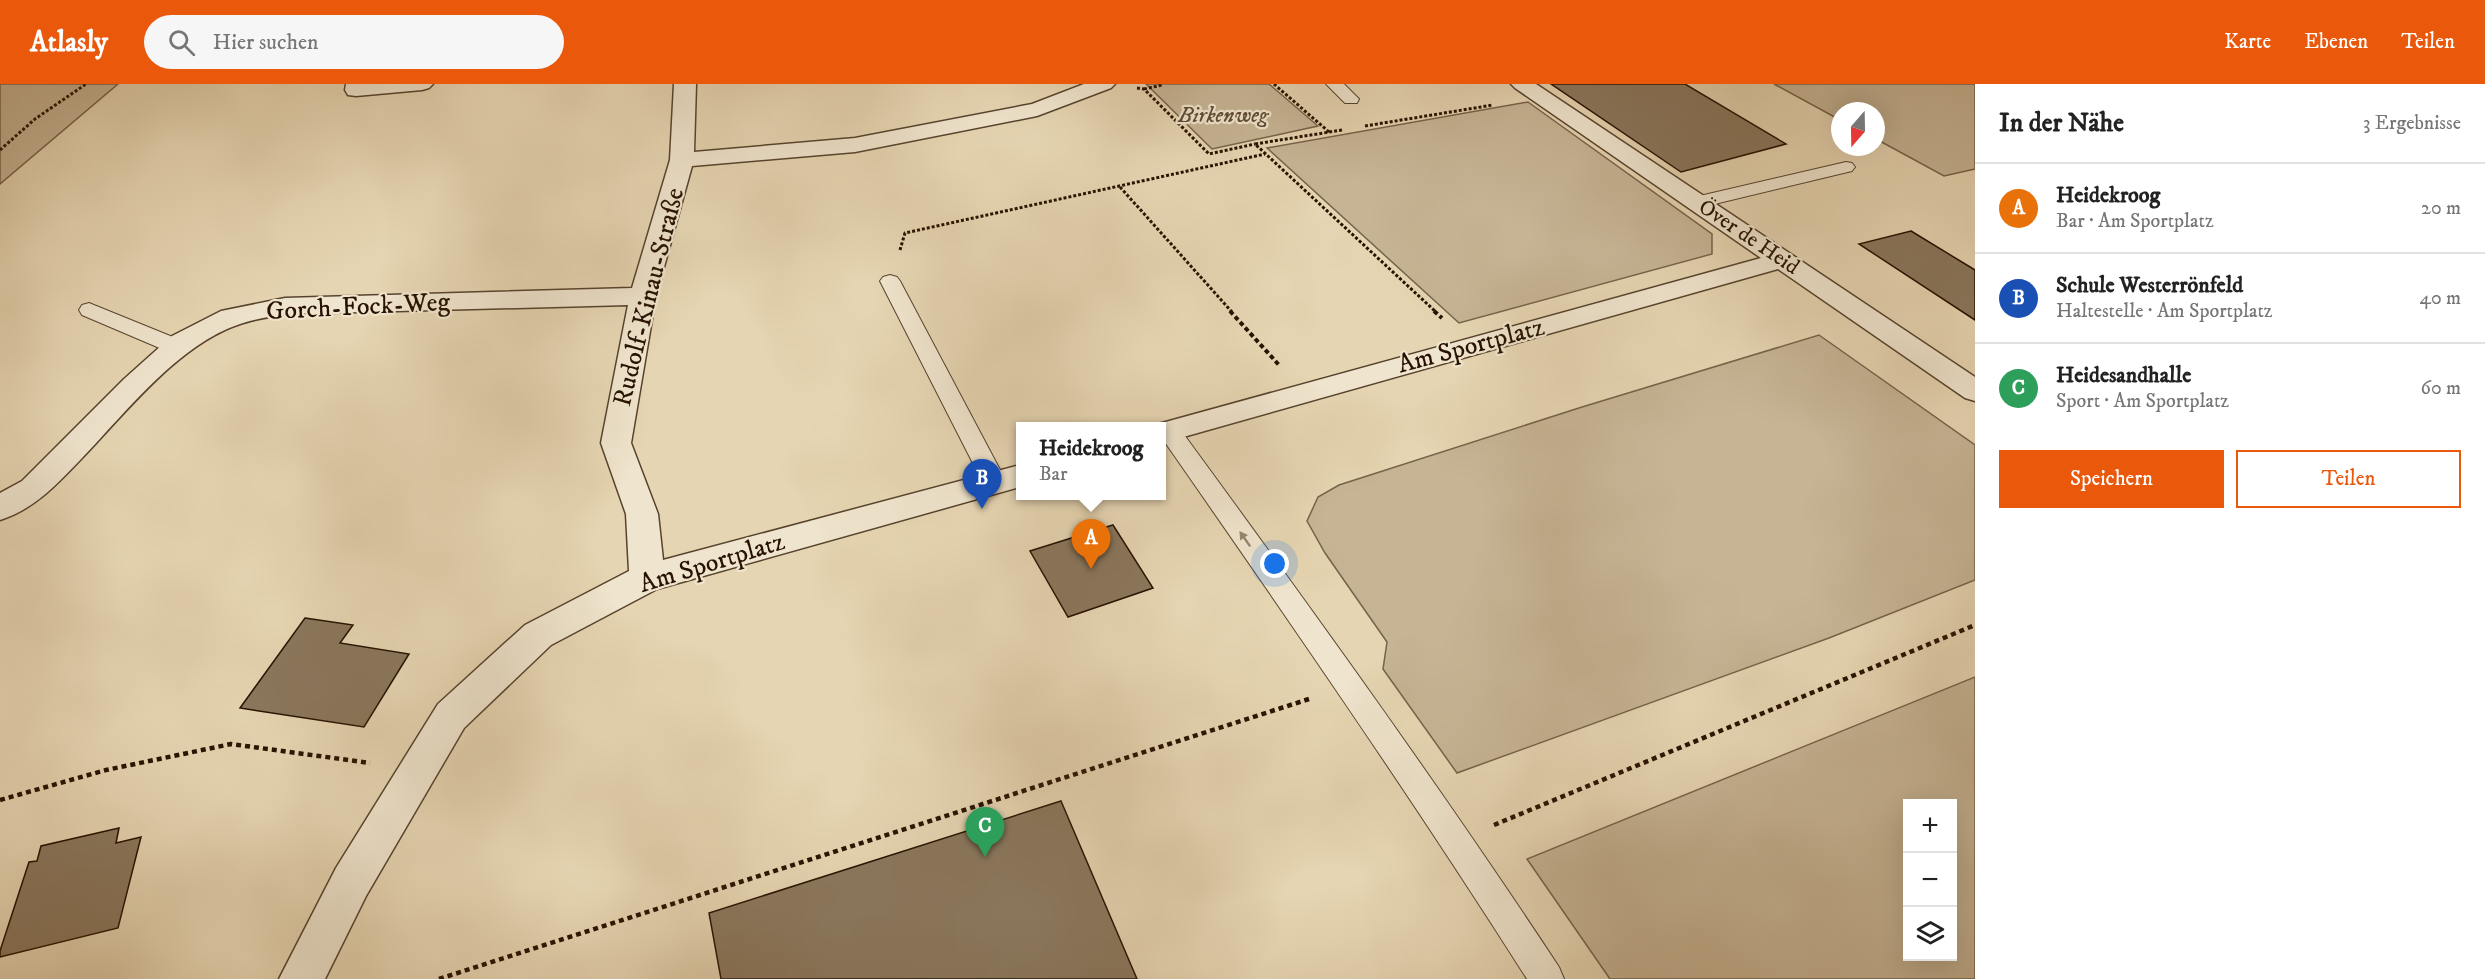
<!DOCTYPE html>
<html lang="de">
<head>
<meta charset="utf-8">
<style>
	:root { --surface:#fff; --page:#f6f6f6; --text:#222; --muted:#767676; --line:#e0e0e0; --accent:#ea580c }
	body { margin:0; font-family:"IM FELL DW Pica",serif; background:var(--page); color:var(--text) }
	.controls { position:absolute; right:18px; bottom:18px; display:grid; overflow:hidden; border-radius:0px; box-shadow:0 6px 24px #0002 }
	.controls button { width:54px; height:54px; display:grid; place-items:center; padding:0; border:0; border-bottom:2px solid var(--line); background:var(--surface); color:var(--text); font:30px sans-serif }
	.compass { position:absolute; left:1831px; top:18px; width:54px; height:54px; border-radius:50%; background:var(--surface); box-shadow:0 6px 24px #0002; rotate:200deg }
	.you { position:absolute; left:1275px; top:480px; width:21px; height:21px; margin:-15px; border:4px solid #fff; border-radius:50%; background:#1a73e8; box-shadow:0 0 0 9px #1a73e833 }
	.badge { display:grid; place-items:center; width:39px; height:39px; border-radius:50%; background:var(--accent); color:#fff; font-size:20px; font-weight:700 }
	.pin { position:absolute; translate:-50% -50px; filter:drop-shadow(0 2px 3px #0008) }
	.pin::after { content:''; position:absolute; top:32px; width:21px; height:18px; background:inherit; clip-path:polygon(0 0,100% 0,50% 100%) }
	.popup { position:absolute; left:1016px; top:338px; width:150px; height:78px; box-sizing:border-box; display:grid; place-content:center; border-radius:0px; background:var(--surface); filter:drop-shadow(0 2px 4px #0005); font-size:20px; white-space:nowrap; color:var(--muted) }
	.popup b { font-size:22px; color:var(--text) }
	.popup::after { content:''; position:absolute; left:50%; top:100%; margin-left:-12px; border:12px solid transparent; border-top-color:var(--surface) }
	.list { margin:0; padding:0; list-style:none }
	h2 { display:flex; justify-content:space-between; align-items:center; height:78px; margin:0; padding:0 24px; font-size:26px }
	h2 small { font-size:20px; font-weight:400; color:var(--muted) }
	.list li { display:grid; grid-template-columns:39px 1fr auto; gap:18px; align-items:center; box-sizing:border-box; height:90px; padding:0 24px; border-top:2px solid var(--line) }
	.list b { display:block; font-size:22px; white-space:nowrap }
	.list p { margin:0; font-size:20px; white-space:nowrap; color:var(--muted) }
	.list em { font-size:20px; font-style:normal; color:var(--muted) }
	.actions { display:flex; gap:12px; padding:18px 24px }
	.actions a { flex:1; padding:14px 0; border:2px solid var(--accent); border-radius:0px; text-align:center; font-size:21px; color:var(--accent) }
	.actions .main { background:var(--accent); color:#fff }
	.icon { flex:none; width:33px; height:33px; fill:none; stroke:currentColor; stroke-width:2; stroke-linecap:round; stroke-linejoin:round }
	.map { position:relative; flex:none; width:1975px; height:895px; overflow:hidden }
	header { display:flex; align-items:center; gap:36px; box-sizing:border-box; height:84px; padding:0 30px; background:var(--accent); color:#fff }
	header strong { font-size:28px }
	nav { display:flex; gap:33px; margin-inline-start:auto; font-size:21px }
	.search { width:420px; height:54px; background:var(--page); display:flex; align-items:center; gap:15px; box-sizing:border-box; padding:0 21px; border-radius:33px; color:var(--muted); font-size:22px }
	main { display:flex }
	aside { flex:1; background:var(--surface) }
	.map>svg:first-child { display:block }
	.green { fill:#c6b494; stroke:#76634a; stroke-width:1.5; fill-rule:evenodd }
	.building { fill:#8a775d; stroke:#271201; stroke-width:1.5 }
	.lines { fill:none; stroke-linecap:round; stroke-linejoin:round }
	.lane-casing { stroke:#57432d; stroke-width:2 }
	.street-casing { stroke:#57432d; stroke-width:3 }
	.path-far2 { stroke:#271201; stroke-width:3; stroke-dasharray:3 2; stroke-linecap:butt }
	.path-far1 { stroke:#271201; stroke-width:4; stroke-dasharray:4.5 3; stroke-linecap:butt }
	.path { stroke:#271201; stroke-width:4.5; stroke-dasharray:5 4; stroke-linecap:butt }
	.lane { fill:#efe4cd; fill-rule:evenodd }
	.street { fill:#efe4cd; fill-rule:evenodd }
	.oneway { fill:#958671 }
	.labels { text-anchor:middle; dominant-baseline:central; stroke-width:4.5; stroke-linejoin:round; paint-order:stroke }
	.far-park-label { font-size:22px; font-style:italic; fill:#5f4b34; stroke:#efe4cd }
	.far-street-label { font-size:22px; fill:#271201; stroke:#efe4cd }
	.street-label { font-size:26px; fill:#271201; stroke:#efe4cd }
</style>
</head>
<body>
<header>
<strong>Atlasly</strong>
<div class="search"><svg class="icon" aria-label="search" viewBox="0 0 24 24"><circle cx="10" cy="10" r="6"/><path d="M15 15l6 6"/></svg>Hier suchen</div>
<nav><a>Karte</a><a>Ebenen</a><a>Teilen</a></nav>
</header>
<main>
<div class="map">
<svg width="1975" height="895" viewBox="0 0 1975 895">
	<rect width="100%" height="100%" fill="#e6d5b2"/>
	<filter id="stains"><feTurbulence type="fractalNoise" baseFrequency=".00333" numOctaves="4"/><feColorMatrix values="0 0 0 0 .2 0 0 0 0 .09 0 0 0 0 .02 0 0 0 .5 -.17"/></filter>
	<radialGradient id="worn" r=".72"><stop offset=".6" stop-color="#630" stop-opacity="0"/><stop offset="1" stop-color="#630" stop-opacity=".3"/></radialGradient>
	<!-- green -->
	<g class="green">
		<path d="M0,0h118l-118,100z"/>
		<path d="M1146,0h123l49,42 -106,23z"/>
		<path d="M1774,0h201v85l-31,7 -68,-37v-28h-36v9z"/>
		<path d="M1528,18l184,132v20l-253,69 -192,-175z"/>
		<path d="M1819,251l156,110v135l-146,58 -372,135 -74,-104 4,-27 -62,-89 -18,-32 11,-24 21,-12 243,-78z"/>
		<path d="M1975,593v302h-365l-83,-120zM1908,720h44v152h-44z"/>
	</g>
	<!-- building -->
	<g class="building">
		<path d="M1551,0h134l101,60 -105,28z"/>
		<path d="M1911,147l64,39v50l-116,-76z"/>
		<path d="M1113,441l40,63 -85,29 -38,-66z"/>
		<path d="M305,534l48,7 -13,18 69,11 -45,73 -124,-19z"/>
		<path d="M1061,717l76,178h-416l-12,-66z"/>
		<path d="M119,744l-3,15 25,-6 -23,91 -118,29v-6l29,-89 8,-1 4,-15z"/>
	</g>
	<g class="lines">
		<!-- lane casing -->
		<g class="lane-casing">
			<g id="lane">
				<path d="M1326,0h18l15,15 -2,4h-12z"/>
				<path d="M1846,78l6,1 3,4 -3,4 -154,37 -7,-2 -2,-4 2,-4z"/>
				<path d="M890,191l7,2 3,4 107,202 -3,6 -9,3 -9,-3 -3,-6 -103,-202 3,-4z"/>
				<path d="M89,219l96,39 3,5 -3,5 -8,2 -8,-2 -87,-37 -3,-5 3,-5z"/>
				<path d="M1169,339l8,2c131,179 260,357 382,542l5,12h-37c-117,-184 -241,-363 -365,-541l-2,-12z"/>
			</g>
		</g>
		<!-- street casing -->
		<g class="street-casing">
			<g id="street">
				<path d="M346,0h87l-4,4 -7,2 -66,6 -8,-1 -3,-5z"/>
				<path d="M674,0h22l-2,68 161,-14 177,-34 52,-20h31l-4,4 -74,28 -182,36 -163,14 -36,130 -25,147 27,71 5,46 357,-95v22l-363,102 -106,56 -87,83 -98,168 -41,83h-46l57,-111 102,-164 87,-79 104,-54 -3,-57 -25,-71 27,-138 -343,9c-15,3 -31,5 -45,10 -61,20 -113,87 -157,133 -25,26 -48,52 -83,63v-27l22,-12 102,-102 48,-43 49,-25 64,-13 347,-10 38,-128z"/>
				<path d="M1511,0h25l439,293v24l-10,-3 -187,-129 -616,174v-17h-11l610,-168 -246,-170z"/>
			</g>
		</g>
		<!-- path-far2 -->
		<g class="path-far2">
			<path d="M1274,0l55,48"/>
			<path d="M1137,4l7,1 65,65 46,-10"/>
			<path d="M1144,5l18,-4"/>
			<path d="M1365,42l128,-21"/>
			<path d="M1342,46l-87,14 181,168"/>
			<path d="M0,66l35,-31 51,-35"/>
			<path d="M1120,103l112,125"/>
			<path d="M900,166l5,-17 360,-79"/>
		</g>
		<!-- path-far1 -->
		<g class="path-far1">
			<path d="M1230,227l49,54"/>
			<path d="M1434,227l8,7"/>
		</g>
		<!-- path -->
		<g class="path">
			<path d="M0,716l106,-30 125,-26 139,19"/>
			<path d="M1494,741l481,-200"/>
			<path d="M439,895l870,-280"/>
		</g>
		<!-- lane -->
		<use href="#lane" class="lane"/>
		<!-- street -->
		<use href="#street" class="street"/>
	</g>
	<!-- one-way arrows -->
	<defs><path id="oneway-solid" d="M-6-.8H1V-3.2L6.5 0L1 3.2V.8H-6Z" transform="scale(1.5)"/></defs>
	<use class="oneway" href="#oneway-solid" transform="translate(1245 455) rotate(-125)"/>
	<g class="labels">
		<!-- far-park labels -->
		<g class="far-park-label">
			<text x="1223" y="31">Birkenweg</text>
		</g>
		<!-- far-street labels -->
		<g class="far-street-label">
			<text transform="translate(1749 153) rotate(34)">Över de Heid</text>
		</g>
		<!-- street labels -->
		<g class="street-label">
			<text transform="translate(649 213) rotate(-76)">Rudolf-Kinau-Straße</text>
			<text transform="translate(358 223) rotate(-3)">Gorch-Fock-Weg</text>
			<text transform="translate(1471 262) rotate(-15)">Am Sportplatz</text>
			<text transform="translate(712 479) rotate(-17)">Am Sportplatz</text>
		</g>
	</g>
	<rect width="100%" height="100%" filter="url(#stains)"/>
	<rect width="100%" height="100%" fill="url(#worn)"/>
</svg>
<div class="controls">
<button>+</button>
<button>−</button>
<button><svg class="icon" aria-label="layers" viewBox="0 0 24 24"><path d="M12 4l9 5-9 5-9-5zM3 14l9 5 9-5"/></svg></button>
</div>
<svg class="compass" viewBox="-18 -18 36 36"><path d="M0-13l5 13h-10z" fill="#e53935"/><path d="M0 13l5-13h-10z" fill="#767676"/></svg>
<div class="you"></div>
<div class="pin badge" style="left:1091px;top:485px;background:#e8710a">A</div>
<div class="popup"><b>Heidekroog</b>Bar</div>
<div class="pin badge" style="left:982px;top:425px;background:#1a4fb4">B</div>
<div class="pin badge" style="left:985px;top:773px;background:#2e9e5b">C</div>
</div>
<aside>
<h2>In der Nähe<small>3 Ergebnisse</small></h2>
<ul class="list">
<li><span class="badge" style="background:#e8710a">A</span><div><b>Heidekroog</b><p>Bar · Am Sportplatz</p></div><em>20 m</em></li>
<li><span class="badge" style="background:#1a4fb4">B</span><div><b>Schule Westerrönfeld</b><p>Haltestelle · Am Sportplatz</p></div><em>40 m</em></li>
<li><span class="badge" style="background:#2e9e5b">C</span><div><b>Heidesandhalle</b><p>Sport · Am Sportplatz</p></div><em>60 m</em></li>
</ul>
<div class="actions"><a class="main">Speichern</a><a>Teilen</a></div>
</aside>
</main>
</body>
</html>
